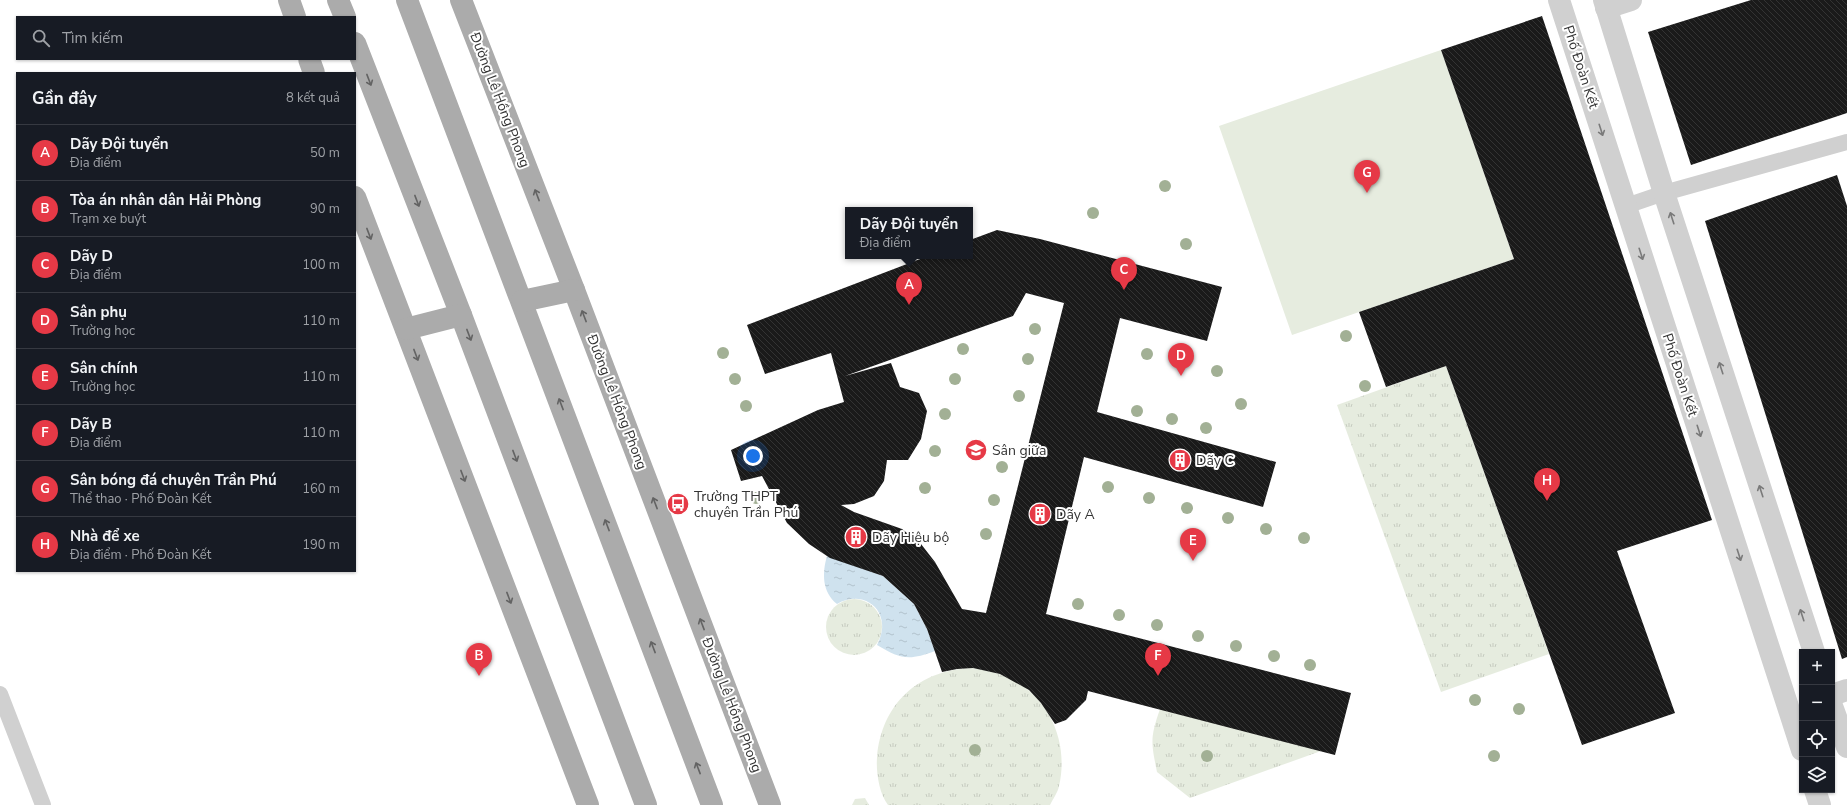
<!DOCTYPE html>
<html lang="vi">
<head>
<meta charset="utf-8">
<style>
	:root { --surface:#171b24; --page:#20242c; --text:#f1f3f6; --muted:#9ea1a6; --line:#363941; --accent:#e63946 }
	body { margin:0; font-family:"Nunito Sans",sans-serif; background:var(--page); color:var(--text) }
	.controls { position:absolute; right:12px; bottom:12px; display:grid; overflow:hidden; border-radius:0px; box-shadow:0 1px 3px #0004 }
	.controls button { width:36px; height:36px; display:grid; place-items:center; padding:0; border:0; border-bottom:1px solid var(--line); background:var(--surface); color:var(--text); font:20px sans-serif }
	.you { position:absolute; left:753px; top:456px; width:14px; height:14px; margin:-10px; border:3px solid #fff; border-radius:50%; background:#1a73e8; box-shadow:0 0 0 6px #1a73e833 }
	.badge { display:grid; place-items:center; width:26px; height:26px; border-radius:50%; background:var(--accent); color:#fff; font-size:13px; font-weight:700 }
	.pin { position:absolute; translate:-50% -33px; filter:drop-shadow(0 1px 2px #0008) }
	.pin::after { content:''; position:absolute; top:21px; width:14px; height:12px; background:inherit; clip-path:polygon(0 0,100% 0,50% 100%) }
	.popup { position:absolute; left:845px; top:207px; width:128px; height:52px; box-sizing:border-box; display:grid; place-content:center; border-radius:0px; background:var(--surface); filter:drop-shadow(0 1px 3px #0005); font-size:13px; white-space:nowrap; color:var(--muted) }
	.popup b { font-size:15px; color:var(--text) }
	.popup::after { content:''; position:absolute; left:50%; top:100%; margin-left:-8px; border:8px solid transparent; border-top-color:var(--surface) }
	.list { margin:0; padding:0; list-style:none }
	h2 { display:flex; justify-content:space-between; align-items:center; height:52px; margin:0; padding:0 16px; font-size:17px }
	h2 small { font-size:13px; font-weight:400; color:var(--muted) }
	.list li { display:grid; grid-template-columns:26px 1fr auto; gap:12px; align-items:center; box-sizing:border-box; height:56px; padding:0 16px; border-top:1px solid var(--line) }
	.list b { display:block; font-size:15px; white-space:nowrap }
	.list p { margin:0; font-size:13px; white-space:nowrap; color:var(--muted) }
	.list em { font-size:13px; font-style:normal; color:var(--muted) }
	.icon { flex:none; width:22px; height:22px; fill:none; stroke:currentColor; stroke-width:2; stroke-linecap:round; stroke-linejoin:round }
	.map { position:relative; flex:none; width:1847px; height:805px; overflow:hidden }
	.search { position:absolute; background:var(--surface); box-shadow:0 1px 3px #0004; left:16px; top:16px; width:340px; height:44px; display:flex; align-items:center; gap:10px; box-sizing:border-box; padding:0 14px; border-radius:0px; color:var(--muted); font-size:15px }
	.panel { position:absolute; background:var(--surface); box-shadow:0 1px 3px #0004; left:16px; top:72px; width:340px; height:500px; border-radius:0px }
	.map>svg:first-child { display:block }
	.grass { fill:url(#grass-tufts) }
	.park { fill:#e6ecdf }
	.water { fill:url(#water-ripples) }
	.building { fill:url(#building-back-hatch); fill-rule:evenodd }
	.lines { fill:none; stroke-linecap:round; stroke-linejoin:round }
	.lane { stroke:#d0d0d0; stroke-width:16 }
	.street { stroke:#d0d0d0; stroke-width:22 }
	.primary { stroke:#ababab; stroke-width:22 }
	.tree { fill:#a2b095 }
	.oneway { stroke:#636363 }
	.oneway2 { stroke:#7a7a7a }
	.labels { text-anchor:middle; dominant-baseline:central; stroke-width:4; stroke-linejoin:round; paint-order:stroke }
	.street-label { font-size:14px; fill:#333; stroke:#fff }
	.poi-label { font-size:14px; fill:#333; stroke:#fff; text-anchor:start }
</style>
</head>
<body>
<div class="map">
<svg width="1847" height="805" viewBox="0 0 1847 805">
	<defs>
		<pattern id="grass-tufts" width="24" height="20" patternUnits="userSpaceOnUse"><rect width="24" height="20" fill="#e6ecdf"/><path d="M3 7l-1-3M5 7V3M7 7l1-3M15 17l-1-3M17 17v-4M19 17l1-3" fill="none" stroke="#c6cbc0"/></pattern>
		<pattern id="water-ripples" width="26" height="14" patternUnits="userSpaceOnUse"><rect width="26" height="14" fill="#cfe2ee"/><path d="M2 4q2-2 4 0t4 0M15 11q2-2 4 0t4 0" fill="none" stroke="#b2c2cd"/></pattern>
		<pattern id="building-back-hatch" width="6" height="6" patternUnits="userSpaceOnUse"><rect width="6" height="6" fill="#1a1a1a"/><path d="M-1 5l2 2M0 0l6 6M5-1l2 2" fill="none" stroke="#333"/></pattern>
	</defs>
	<rect width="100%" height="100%" fill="#fff"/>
	<!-- grass -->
	<g class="grass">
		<path d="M1446,366l103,288 -108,38 -104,-287z"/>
		<circle cx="854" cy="627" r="28"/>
		<path d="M973,668c9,2 19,3 27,6 46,16 70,65 59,112 -1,6 -6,13 -9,19h-162c-9,-12 -12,-33 -11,-47 4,-54 42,-89 96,-90z"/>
		<path d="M1160,709l161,42 -131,47 -33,-26c-6,-30 -7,-34 3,-63z"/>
		<path d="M865,798l4,7h-17l3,-6z"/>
	</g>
	<!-- park -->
	<path class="park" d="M1441,50l73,209 -222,76 -73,-209z"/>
	<!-- water -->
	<path class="water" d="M827,556l56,20 31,28 13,25 8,22c-26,10 -35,8 -58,-6 17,-30 -10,-58 -40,-41 -15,-12 -15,-31 -10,-48z"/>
	<!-- building -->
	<g class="building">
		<path d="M1751,0h96v113l-156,52 -43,-133z"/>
		<path d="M1542,16l170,504 -95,31 58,162 -93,32 -136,-379 -60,21 -27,-75 155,-53 -73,-209z"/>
		<path d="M1837,175l10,31v451l-5,2 -137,-438z"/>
		<path d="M997,230l43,9 182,48 -15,54 -87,-23 -23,94 179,50 -13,45 -179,-50 -38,157 305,79 -16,62 -247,-64 -2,9 -20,20 -11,4 -14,-21 -12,-13 -29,-16 -27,-6 -16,1 -15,3 -15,-43 -13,-25 -31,-28 -53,-18 -21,-14 -22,-21 -25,-47 -21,5 -10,-31 87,-40 26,-8 -13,-49 -66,21 -18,-49 181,-69h42v-16zM1026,293l38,10 -78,310 -24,-4 -27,-47 -14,-18 -19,-15 -48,-17 -13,-7 13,-1 20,-8 10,-15 3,-21h21l13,-21 6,-28 -8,-18 -19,-6 -9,-24 -46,13 168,-60z"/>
	</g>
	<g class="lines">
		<!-- lane -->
		<g class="lane">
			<path d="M1626,206l38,-13 183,-51"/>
			<path d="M0,694l43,111"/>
		</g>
		<!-- street -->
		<g class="street">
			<path d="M1559,0l243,750"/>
			<path d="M1604,0l60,193 150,459"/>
			<path d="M1606,8l25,-8"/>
			<path d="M1832,695l15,-5"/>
			<path d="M1832,706l15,41"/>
			<path d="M1815,790l5,15"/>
		</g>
		<!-- primary -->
		<g class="primary">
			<path d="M289,0l6,17"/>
			<path d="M338,0l7,17"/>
			<path d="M407,0l305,805"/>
			<path d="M461,0l113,290 196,515"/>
			<path d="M355,43l106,272 185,490"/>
			<path d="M309,59l5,14"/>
			<path d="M355,197l233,608"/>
			<path d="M522,301l52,-11"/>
			<path d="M406,329l55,-14"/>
		</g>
	</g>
	<!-- trees -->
	<g class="tree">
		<circle cx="1165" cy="186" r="6"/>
		<circle cx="1093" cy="213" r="6"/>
		<circle cx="1186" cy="244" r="6"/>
		<circle cx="1035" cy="329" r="6"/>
		<circle cx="1346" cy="336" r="6"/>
		<circle cx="963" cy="349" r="6"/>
		<circle cx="723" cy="353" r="6"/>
		<circle cx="1147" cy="354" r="6"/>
		<circle cx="1028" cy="359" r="6"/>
		<circle cx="1182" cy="363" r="6"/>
		<circle cx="1217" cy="371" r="6"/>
		<circle cx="735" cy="379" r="6"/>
		<circle cx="955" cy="379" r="6"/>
		<circle cx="1365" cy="386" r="6"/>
		<circle cx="1019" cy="396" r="6"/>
		<circle cx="1241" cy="404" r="6"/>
		<circle cx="746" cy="406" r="6"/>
		<circle cx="1137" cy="411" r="6"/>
		<circle cx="945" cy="414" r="6"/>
		<circle cx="1172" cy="419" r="6"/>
		<circle cx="1206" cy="428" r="6"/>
		<circle cx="935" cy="451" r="6"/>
		<circle cx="1002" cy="467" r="6"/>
		<circle cx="1108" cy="487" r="6"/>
		<circle cx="925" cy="488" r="6"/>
		<circle cx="756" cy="498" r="6"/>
		<circle cx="1149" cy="498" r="6"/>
		<circle cx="994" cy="500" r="6"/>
		<circle cx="1187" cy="508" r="6"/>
		<circle cx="1228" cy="518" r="6"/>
		<circle cx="1266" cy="529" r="6"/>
		<circle cx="986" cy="534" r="6"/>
		<circle cx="1304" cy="538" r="6"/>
		<circle cx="1078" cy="604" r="6"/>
		<circle cx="1119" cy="615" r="6"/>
		<circle cx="1157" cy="625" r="6"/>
		<circle cx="1198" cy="636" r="6"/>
		<circle cx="1236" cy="646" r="6"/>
		<circle cx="1274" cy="656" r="6"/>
		<circle cx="1310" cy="665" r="6"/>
		<circle cx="1475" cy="700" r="6"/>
		<circle cx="1519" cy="709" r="6"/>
		<circle cx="975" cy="750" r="6"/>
		<circle cx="1207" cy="756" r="6"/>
		<circle cx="1494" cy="756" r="6"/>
	</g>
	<!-- one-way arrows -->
	<defs><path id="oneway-shaft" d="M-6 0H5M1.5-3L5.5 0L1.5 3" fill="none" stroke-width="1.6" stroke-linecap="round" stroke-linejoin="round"/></defs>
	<g class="oneway">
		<use href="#oneway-shaft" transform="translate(369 80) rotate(69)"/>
		<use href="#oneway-shaft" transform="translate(537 195) rotate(-111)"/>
		<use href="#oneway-shaft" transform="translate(417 201) rotate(69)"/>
		<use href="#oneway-shaft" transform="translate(369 234) rotate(69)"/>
		<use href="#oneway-shaft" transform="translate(584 316) rotate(-111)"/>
		<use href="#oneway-shaft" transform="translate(469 335) rotate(69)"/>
		<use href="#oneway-shaft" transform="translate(416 355) rotate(69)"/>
		<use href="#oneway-shaft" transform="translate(561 404) rotate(-111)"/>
		<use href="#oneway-shaft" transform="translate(515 456) rotate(69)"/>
		<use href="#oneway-shaft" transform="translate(463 476) rotate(69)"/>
		<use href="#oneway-shaft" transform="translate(655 503) rotate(-111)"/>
		<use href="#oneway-shaft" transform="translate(607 525) rotate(-111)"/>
		<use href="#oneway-shaft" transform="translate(509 598) rotate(69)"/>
		<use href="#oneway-shaft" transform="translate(702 624) rotate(-111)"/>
		<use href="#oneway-shaft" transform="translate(653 647) rotate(-111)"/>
		<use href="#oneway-shaft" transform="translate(698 768) rotate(-111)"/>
	</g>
	<g class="oneway2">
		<use href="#oneway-shaft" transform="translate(1601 130) rotate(72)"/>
		<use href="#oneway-shaft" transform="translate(1672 218) rotate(-108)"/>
		<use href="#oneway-shaft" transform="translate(1641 254) rotate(72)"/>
		<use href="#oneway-shaft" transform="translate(1721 368) rotate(-108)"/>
		<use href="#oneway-shaft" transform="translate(1699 431) rotate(72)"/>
		<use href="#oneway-shaft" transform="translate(1761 491) rotate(-108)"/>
		<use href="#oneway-shaft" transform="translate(1739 555) rotate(72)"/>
		<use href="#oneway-shaft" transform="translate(1802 615) rotate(-108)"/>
	</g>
	<!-- icons -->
	<defs>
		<g id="school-disc" transform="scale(1.15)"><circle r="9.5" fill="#e63946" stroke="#fff"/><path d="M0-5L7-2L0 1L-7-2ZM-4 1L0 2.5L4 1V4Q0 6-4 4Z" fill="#fff"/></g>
		<g id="building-disc" transform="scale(1.15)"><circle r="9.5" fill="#e63946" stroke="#fff"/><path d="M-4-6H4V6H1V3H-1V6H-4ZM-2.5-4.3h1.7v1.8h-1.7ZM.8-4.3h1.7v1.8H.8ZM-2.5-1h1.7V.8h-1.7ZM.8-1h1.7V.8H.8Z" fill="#fff"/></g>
		<g id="bus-disc" transform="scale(1.15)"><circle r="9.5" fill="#e63946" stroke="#fff"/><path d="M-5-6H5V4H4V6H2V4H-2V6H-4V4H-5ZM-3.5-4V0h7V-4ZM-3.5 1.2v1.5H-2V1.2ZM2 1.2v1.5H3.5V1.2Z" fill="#fff"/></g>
	</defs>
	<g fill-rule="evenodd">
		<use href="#school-disc" x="976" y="450"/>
		<use href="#building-disc" x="1180" y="460"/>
		<use href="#bus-disc" x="678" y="504"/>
		<use href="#building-disc" x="1040" y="514"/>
		<use href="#building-disc" x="856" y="537"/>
	</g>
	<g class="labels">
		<!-- street labels -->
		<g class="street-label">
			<text transform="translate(1581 67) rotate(72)">Phố Đoàn Kết</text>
			<text transform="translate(500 100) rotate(69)">Đường Lê Hồng Phong</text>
			<text transform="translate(1680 375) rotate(72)">Phố Đoàn Kết</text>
			<text transform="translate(617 402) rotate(69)">Đường Lê Hồng Phong</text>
			<text transform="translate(732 705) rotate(69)">Đường Lê Hồng Phong</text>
		</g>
		<!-- poi labels -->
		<g class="poi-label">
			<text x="992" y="450">Sân giữa</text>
			<text x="1196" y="460">Dãy C</text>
			<text x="694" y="496">Trường THPT<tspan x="694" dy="16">chuyên Trần Phú</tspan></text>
			<text x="1056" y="514">Dãy A</text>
			<text x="872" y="537">Dãy Hiệu bộ</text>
		</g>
	</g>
</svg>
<div class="controls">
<button>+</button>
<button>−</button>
<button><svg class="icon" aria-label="locate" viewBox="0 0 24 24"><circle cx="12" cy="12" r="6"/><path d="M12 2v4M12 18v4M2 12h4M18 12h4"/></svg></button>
<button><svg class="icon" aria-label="layers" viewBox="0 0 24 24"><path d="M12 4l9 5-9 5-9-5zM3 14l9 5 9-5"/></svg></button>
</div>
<div class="you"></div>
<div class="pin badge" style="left:909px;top:305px">A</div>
<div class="popup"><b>Dãy Đội tuyển</b>Địa điểm</div>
<div class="pin badge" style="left:479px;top:676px">B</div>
<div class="pin badge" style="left:1124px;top:290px">C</div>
<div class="pin badge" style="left:1181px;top:376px">D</div>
<div class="pin badge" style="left:1193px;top:561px">E</div>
<div class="pin badge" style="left:1158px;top:676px">F</div>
<div class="pin badge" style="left:1367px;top:193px">G</div>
<div class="pin badge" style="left:1547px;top:501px">H</div>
<div class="search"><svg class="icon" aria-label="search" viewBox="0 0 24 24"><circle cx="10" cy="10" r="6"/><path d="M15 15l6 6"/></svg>Tìm kiếm</div>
<section class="panel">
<h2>Gần đây<small>8 kết quả</small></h2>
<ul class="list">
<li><span class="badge">A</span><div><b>Dãy Đội tuyển</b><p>Địa điểm</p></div><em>50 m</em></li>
<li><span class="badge">B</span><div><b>Tòa án nhân dân Hải Phòng</b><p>Trạm xe buýt</p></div><em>90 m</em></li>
<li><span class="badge">C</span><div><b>Dãy D</b><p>Địa điểm</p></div><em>100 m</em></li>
<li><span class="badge">D</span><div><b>Sân phụ</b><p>Trường học</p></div><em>110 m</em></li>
<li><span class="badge">E</span><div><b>Sân chính</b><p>Trường học</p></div><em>110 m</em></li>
<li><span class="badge">F</span><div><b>Dãy B</b><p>Địa điểm</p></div><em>110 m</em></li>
<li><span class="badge">G</span><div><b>Sân bóng đá chuyên Trần Phú</b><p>Thể thao · Phố Đoàn Kết</p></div><em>160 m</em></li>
<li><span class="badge">H</span><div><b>Nhà để xe</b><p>Địa điểm · Phố Đoàn Kết</p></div><em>190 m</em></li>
</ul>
</section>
</div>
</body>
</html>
